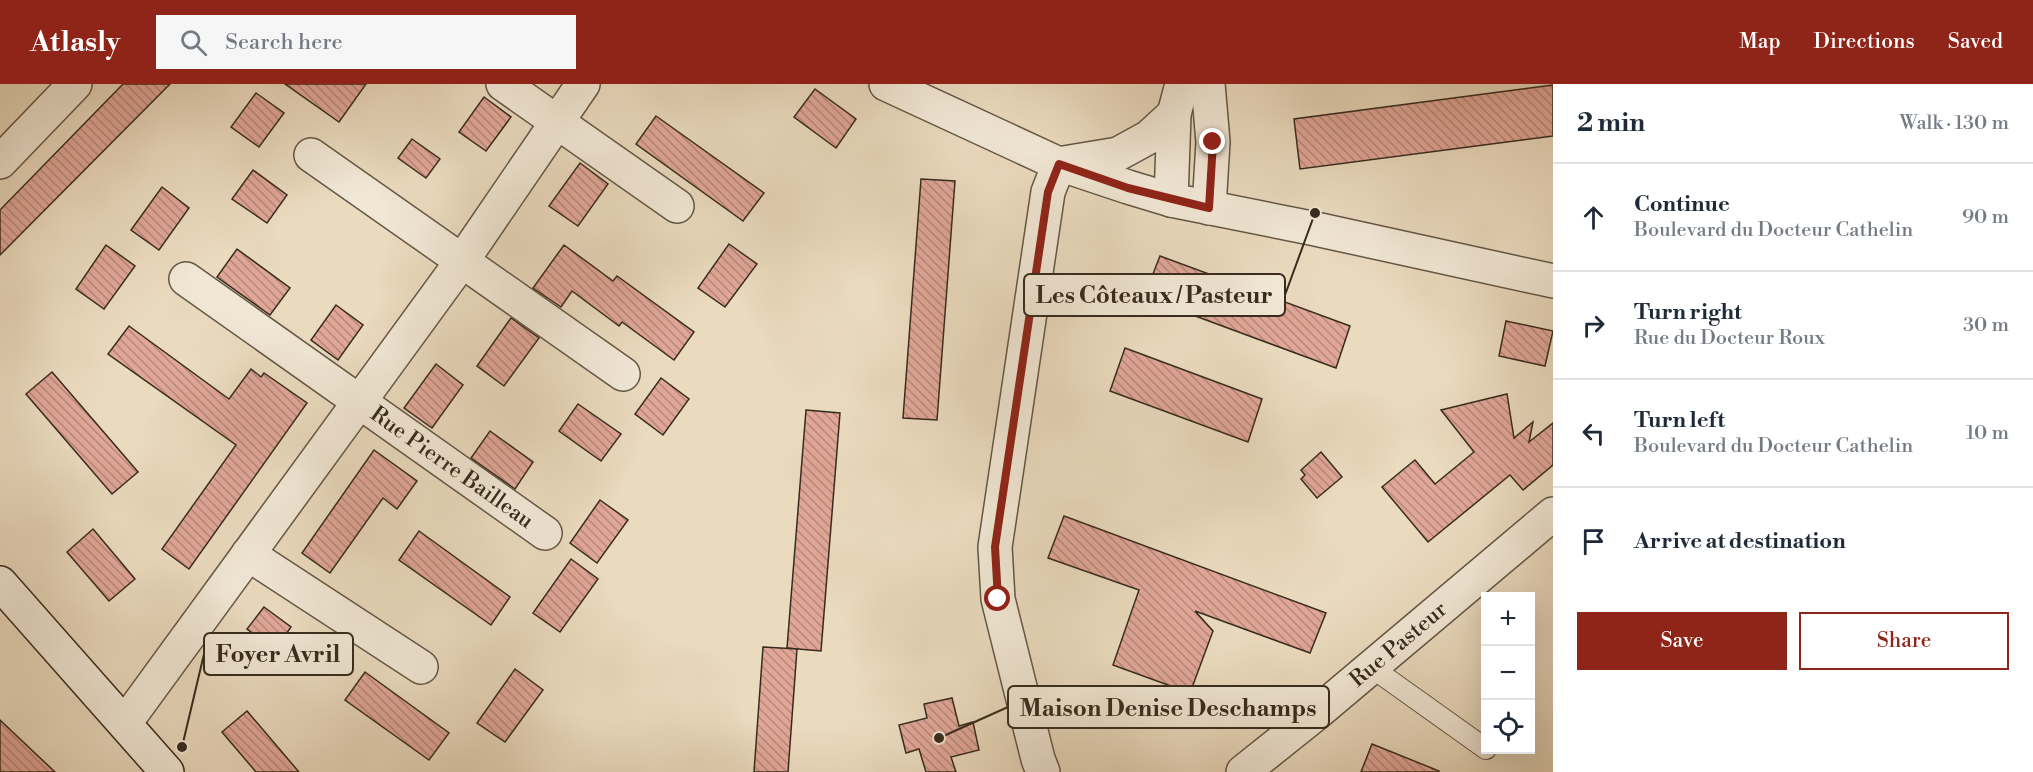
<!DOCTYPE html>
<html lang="en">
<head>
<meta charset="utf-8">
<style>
	:root { --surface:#fff; --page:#f6f6f7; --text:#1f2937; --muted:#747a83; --line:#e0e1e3; --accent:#8f2418 }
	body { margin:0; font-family:"Libre Bodoni",serif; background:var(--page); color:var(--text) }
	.controls { position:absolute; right:18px; bottom:18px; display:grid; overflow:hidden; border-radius:0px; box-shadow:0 6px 24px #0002 }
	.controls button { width:54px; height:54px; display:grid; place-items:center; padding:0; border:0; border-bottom:2px solid var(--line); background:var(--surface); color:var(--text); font:30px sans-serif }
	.stop { position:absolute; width:18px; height:18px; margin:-14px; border:4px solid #8f2418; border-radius:50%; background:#fff }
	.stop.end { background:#8f2418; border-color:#fff; box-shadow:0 2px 6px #0008 }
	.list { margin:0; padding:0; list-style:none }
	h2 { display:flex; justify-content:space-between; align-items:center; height:78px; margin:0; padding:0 24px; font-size:26px }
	h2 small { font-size:20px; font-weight:400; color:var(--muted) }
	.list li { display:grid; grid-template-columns:39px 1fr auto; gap:18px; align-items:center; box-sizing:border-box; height:108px; padding:0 24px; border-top:2px solid var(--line) }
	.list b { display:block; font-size:22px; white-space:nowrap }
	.list p { margin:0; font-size:20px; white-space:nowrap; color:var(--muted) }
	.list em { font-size:20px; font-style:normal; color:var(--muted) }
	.actions { display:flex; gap:12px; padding:18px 24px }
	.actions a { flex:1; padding:14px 0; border:2px solid var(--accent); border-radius:0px; text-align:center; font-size:21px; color:var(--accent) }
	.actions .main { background:var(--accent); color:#fff }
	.icon { flex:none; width:33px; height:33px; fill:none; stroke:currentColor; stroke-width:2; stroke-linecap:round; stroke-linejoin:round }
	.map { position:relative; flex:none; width:1553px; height:688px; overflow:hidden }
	header { display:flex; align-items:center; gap:36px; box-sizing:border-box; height:84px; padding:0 30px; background:var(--accent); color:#fff }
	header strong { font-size:28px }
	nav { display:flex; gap:33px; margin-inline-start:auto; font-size:21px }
	.search { width:420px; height:54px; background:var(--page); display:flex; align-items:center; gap:15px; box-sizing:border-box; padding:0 21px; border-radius:0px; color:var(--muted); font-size:22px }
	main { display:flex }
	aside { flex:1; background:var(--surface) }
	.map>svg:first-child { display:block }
	.building { fill:url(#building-back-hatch); stroke:#382b1e; stroke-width:1.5 }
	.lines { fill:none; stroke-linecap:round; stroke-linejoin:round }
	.service-casing { stroke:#645746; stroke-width:22 }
	.minor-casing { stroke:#645746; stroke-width:36 }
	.secondary-casing { stroke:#382b1e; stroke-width:36 }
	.service { stroke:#f1e7d5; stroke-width:20 }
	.minor { stroke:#f1e7d5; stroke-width:33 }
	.secondary { stroke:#f1e7d5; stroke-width:33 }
	.route { stroke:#8f2418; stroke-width:8 }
	.labels { text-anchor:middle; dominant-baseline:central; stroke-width:4.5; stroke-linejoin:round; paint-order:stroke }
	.street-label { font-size:22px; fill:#382b1e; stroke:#f1e7d5 }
	.leader { fill:none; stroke:#382b1e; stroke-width:2 }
	.callout-dot { fill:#382b1e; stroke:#f1e7d5; stroke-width:2 }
	.callout { fill:#f1e7d5; stroke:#382b1e; stroke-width:2 }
	.callout-label { font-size:24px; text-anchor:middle; font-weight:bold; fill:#382b1e }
</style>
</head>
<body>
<header>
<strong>Atlasly</strong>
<div class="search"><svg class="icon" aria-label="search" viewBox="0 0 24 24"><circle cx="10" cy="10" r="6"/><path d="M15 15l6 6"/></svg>Search here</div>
<nav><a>Map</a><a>Directions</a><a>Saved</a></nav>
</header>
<main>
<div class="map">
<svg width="1553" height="688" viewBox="0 0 1553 688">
	<defs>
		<pattern id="building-back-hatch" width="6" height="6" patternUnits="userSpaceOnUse" patternTransform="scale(1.5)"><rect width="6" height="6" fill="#e0a697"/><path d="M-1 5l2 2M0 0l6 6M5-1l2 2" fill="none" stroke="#b7877b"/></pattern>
	</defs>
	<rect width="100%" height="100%" fill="#eadabe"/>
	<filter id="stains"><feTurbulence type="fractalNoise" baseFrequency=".00333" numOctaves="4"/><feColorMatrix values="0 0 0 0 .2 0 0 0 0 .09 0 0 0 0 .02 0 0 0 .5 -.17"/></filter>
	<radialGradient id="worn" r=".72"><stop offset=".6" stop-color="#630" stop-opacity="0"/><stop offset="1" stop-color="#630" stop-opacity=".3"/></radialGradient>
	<!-- building -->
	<g class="building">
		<path d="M123,0h47l-170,171v-45z"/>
		<path d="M285,0h81l-27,38z"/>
		<path d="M1553,1v51l-253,33 -6,-50z"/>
		<path d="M815,5l41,30 -20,29 -42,-31z"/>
		<path d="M256,9l28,20 -25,34 -28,-20z"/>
		<path d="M484,13l27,20 -25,34 -27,-19z"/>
		<path d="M656,32l108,77 -21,28 -107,-77z"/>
		<path d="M412,55l28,20 -14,19 -28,-20z"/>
		<path d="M580,79l28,21 -30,42 -29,-20z"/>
		<path d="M253,86l34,25 -20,28 -35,-24z"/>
		<path d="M921,95l34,2 -18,239 -34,-2z"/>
		<path d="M162,103l27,21 -30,42 -28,-20z"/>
		<path d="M729,160l28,20 -32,43 -27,-19z"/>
		<path d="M106,161l29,21 -31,43 -28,-20z"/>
		<path d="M564,161l49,36 4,-5 77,56 -20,28 -52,-38 -3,4 -47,-35 -11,16 -28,-19z"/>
		<path d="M237,165l53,39 -20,27 -53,-38z"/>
		<path d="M1160,172l190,70 -14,42 -192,-71z"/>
		<path d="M336,221l27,20 -25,35 -27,-20z"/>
		<path d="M511,234l28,20 -35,48 -27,-20z"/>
		<path d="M1506,237l47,10 -8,35 -46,-10z"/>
		<path d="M129,242l100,73 22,-30 10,8 3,-4 43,30 -118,166 -27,-20 74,-104 -128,-91z"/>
		<path d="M1125,264l137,51 -14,43 -138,-51z"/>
		<path d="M436,280l27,21 -31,43 -28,-20z"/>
		<path d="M52,288l86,100 -26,22 -86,-100z"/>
		<path d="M661,294l28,21 -26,36 -28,-21z"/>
		<path d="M1507,310l7,44 19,-16 -4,20 24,-19v42l-30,25 -13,-15 -82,67 -46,-55 33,-27 20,24 39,-32 -33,-42z"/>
		<path d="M578,320l43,30 -20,27 -42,-30z"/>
		<path d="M806,326l34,3 -19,238 -34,-3z"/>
		<path d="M490,347l43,31 -18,27 -44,-31z"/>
		<path d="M374,366l43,31 -20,28 -14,-11 -53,75 -28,-20z"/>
		<path d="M1321,368l21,25 -25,21 -16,-19 4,-4 -4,-5z"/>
		<path d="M600,416l28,20 -31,43 -27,-20z"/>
		<path d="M1064,432l262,97 -16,40 -115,-42 18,20 -23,62 -77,-28 26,-75 -91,-32z"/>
		<path d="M93,445l42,50 -26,22 -42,-49z"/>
		<path d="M419,447l91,66 -19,28 -92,-65z"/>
		<path d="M571,475l27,20 -38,53 -27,-19z"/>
		<path d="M264,523l27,20 -16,23 -28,-21z"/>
		<path d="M763,563l34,2 -9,123h-34z"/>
		<path d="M515,585l28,21 -38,52 -28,-19z"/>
		<path d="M365,588l84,61 -20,27 -84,-60z"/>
		<path d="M952,614l7,28 14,-4 6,28 -28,7 5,15h-30l-7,-23 -13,4 -7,-28 28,-7 -3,-14z"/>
		<path d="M247,627l52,61h-43l-34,-40z"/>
		<path d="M0,636l55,52h-55z"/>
		<path d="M1372,660l67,27v1h-78z"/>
	</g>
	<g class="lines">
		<!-- service casing -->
		<g class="service-casing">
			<path id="service" d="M1371,583l115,82"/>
		</g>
		<!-- minor casing -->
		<g class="minor-casing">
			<g id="minor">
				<path d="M503,0l174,122"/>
				<path d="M886,0l173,80 69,23 43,13 140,28 242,53"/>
				<path d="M1208,0l5,58 -4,66"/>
				<path d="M311,71l312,219"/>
				<path d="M0,78l75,-78"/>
				<path d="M1064,79l54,-9 31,-17 25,-23"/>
				<path d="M1171,116l3,-86 8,-30"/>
				<path id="s1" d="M186,195l359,254"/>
				<path d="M248,470l173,113"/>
				<path d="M125,639l337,-462 121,-177"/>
				<path d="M1043,688l-5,-13 -40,-160 -3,-52 53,-355 11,-28"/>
				<path id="s2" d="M1243,688l75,-60 235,-198"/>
			</g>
		</g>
		<!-- secondary casing -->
		<g class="secondary-casing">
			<path id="secondary" d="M0,499l167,189"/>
		</g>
		<!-- service -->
		<use href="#service" class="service"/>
		<!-- minor -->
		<use href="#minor" class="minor"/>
		<!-- secondary -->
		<use href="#secondary" class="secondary"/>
	</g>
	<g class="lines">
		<!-- route -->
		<path class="route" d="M998,515l-3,-52 53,-355 11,-28 69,24 81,20 4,-66"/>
	</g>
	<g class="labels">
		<!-- street labels -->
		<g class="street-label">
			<text stroke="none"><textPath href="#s1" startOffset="326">Rue Pierre Bailleau</textPath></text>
			<text stroke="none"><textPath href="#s2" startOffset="201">Rue Pasteur</textPath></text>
		</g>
	</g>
	<!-- callouts -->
	<path class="leader" d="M1315 129L1285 211M182 663L204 570M939 654L1008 623"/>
	<g class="callout-dot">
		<circle cx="1315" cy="129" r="6"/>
		<circle cx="182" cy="663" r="6"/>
		<circle cx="939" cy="654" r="6"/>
	</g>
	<g class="callout">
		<rect x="1024" y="190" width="261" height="42" rx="6"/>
		<rect x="204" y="549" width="149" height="42" rx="6"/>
		<rect x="1008" y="602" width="321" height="42" rx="6"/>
	</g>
	<g class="callout-label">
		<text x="1154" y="219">Les Côteaux / Pasteur</text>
		<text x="278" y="578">Foyer Avril</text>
		<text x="1168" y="632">Maison Denise Deschamps</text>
	</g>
	<rect width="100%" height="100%" filter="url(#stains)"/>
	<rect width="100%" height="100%" fill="url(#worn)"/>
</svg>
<div class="controls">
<button>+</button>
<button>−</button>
<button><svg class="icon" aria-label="locate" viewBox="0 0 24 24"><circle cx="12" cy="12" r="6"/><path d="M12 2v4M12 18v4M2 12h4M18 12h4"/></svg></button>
</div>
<div class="stop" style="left:998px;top:515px"></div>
<div class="stop end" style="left:1213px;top:58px"></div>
</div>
<aside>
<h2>2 min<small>Walk · 130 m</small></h2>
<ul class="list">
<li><svg class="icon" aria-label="ahead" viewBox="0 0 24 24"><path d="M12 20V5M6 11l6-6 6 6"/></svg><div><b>Continue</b><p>Boulevard du Docteur Cathelin</p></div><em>90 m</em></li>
<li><svg class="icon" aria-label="right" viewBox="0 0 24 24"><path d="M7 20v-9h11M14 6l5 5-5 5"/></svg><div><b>Turn right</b><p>Rue du Docteur Roux</p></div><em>30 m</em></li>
<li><svg class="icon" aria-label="left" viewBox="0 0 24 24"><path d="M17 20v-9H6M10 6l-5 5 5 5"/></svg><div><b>Turn left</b><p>Boulevard du Docteur Cathelin</p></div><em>10 m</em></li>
<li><svg class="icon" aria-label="arrive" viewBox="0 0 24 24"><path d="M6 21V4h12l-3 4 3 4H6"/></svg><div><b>Arrive at destination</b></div></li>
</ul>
<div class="actions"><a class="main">Save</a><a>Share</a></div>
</aside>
</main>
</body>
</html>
